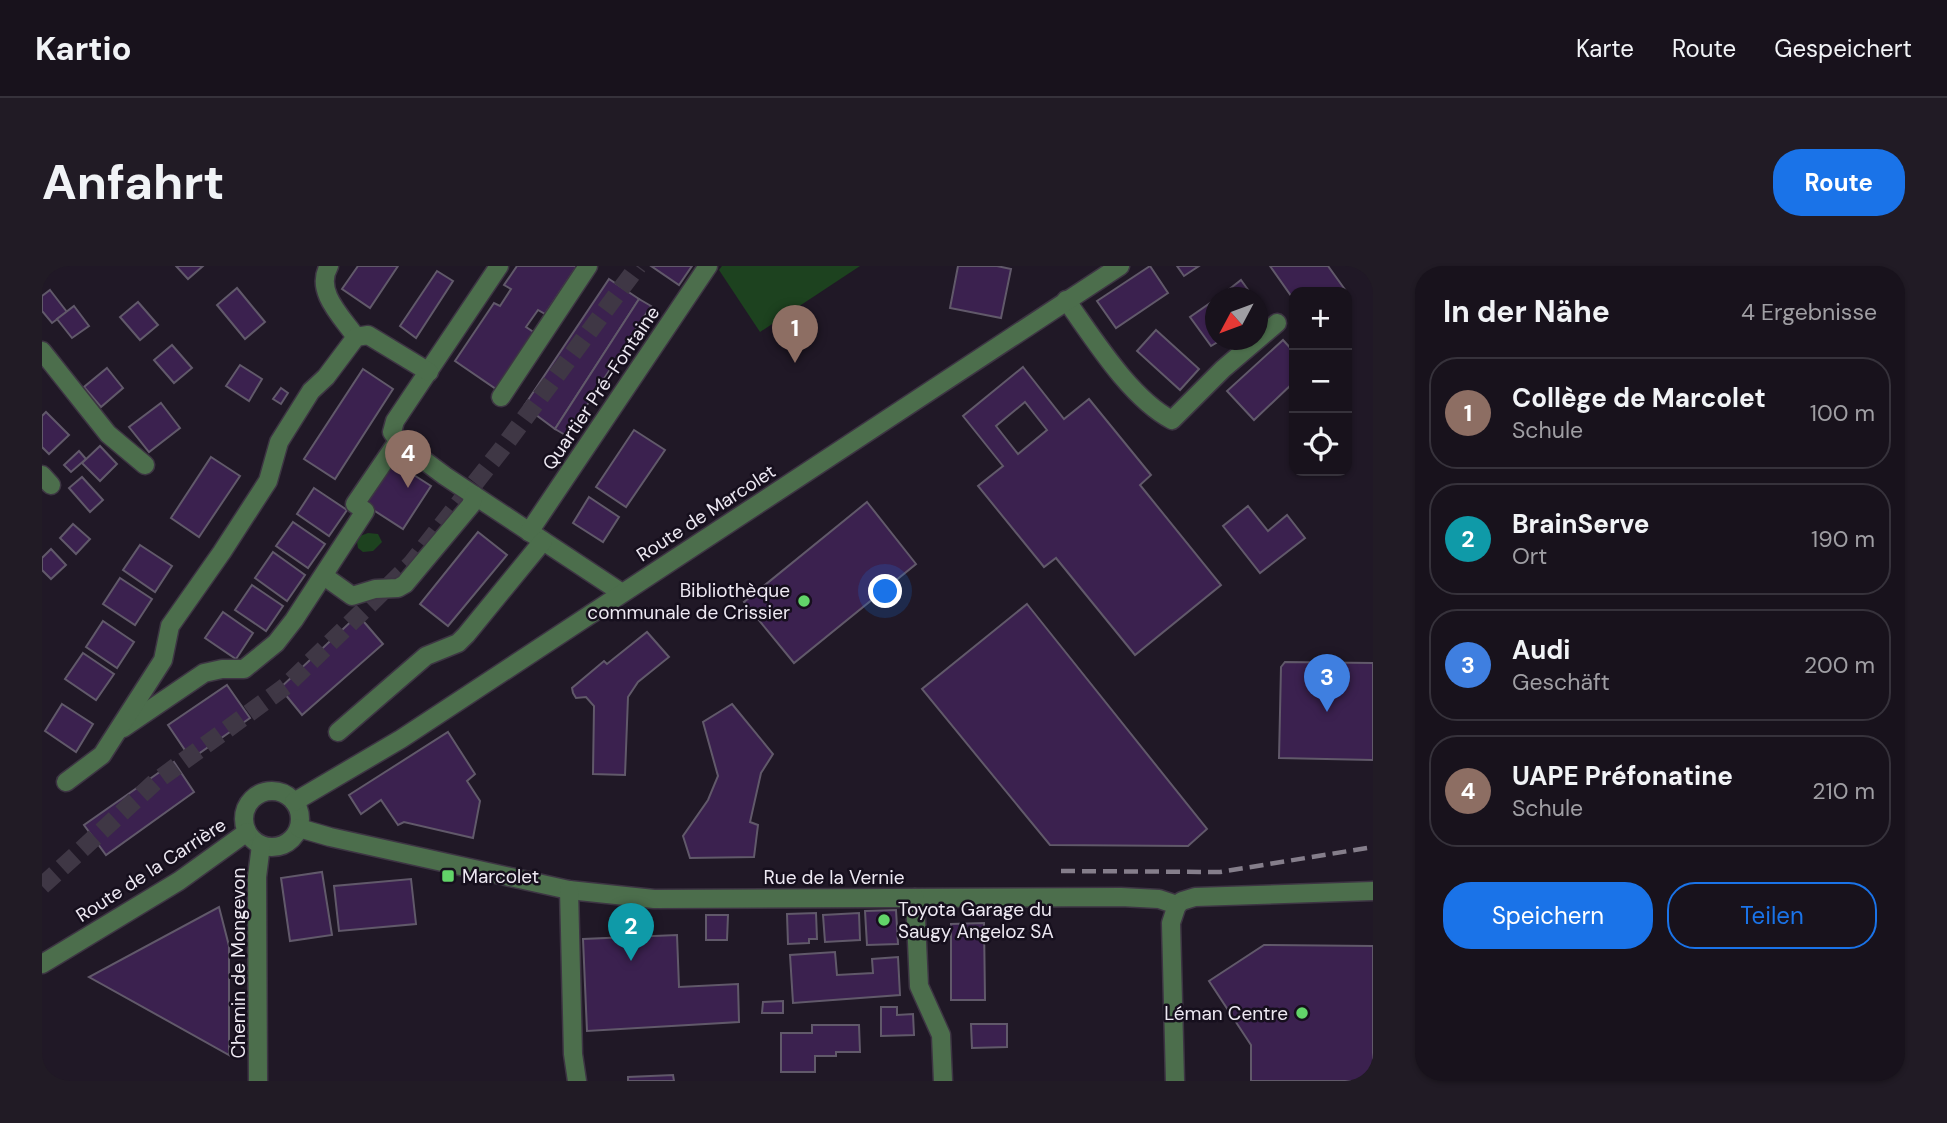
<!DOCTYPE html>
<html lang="de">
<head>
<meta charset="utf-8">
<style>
	:root { --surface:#18121c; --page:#211b25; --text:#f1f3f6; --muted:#9f9ea3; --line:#36323b; --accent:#1a73e8 }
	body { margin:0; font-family:"DM Sans",sans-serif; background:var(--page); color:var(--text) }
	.controls { position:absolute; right:21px; top:21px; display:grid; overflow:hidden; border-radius:14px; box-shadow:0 2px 5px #0004 }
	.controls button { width:63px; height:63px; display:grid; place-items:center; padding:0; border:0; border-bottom:2px solid var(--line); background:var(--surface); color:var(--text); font:35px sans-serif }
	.compass { position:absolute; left:1163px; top:21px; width:63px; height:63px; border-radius:50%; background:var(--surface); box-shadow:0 2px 5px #0004; rotate:229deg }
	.you { position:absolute; left:844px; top:326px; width:24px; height:24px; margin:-18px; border:5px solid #fff; border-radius:50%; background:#1a73e8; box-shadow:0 0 0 10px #1a73e833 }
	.badge { display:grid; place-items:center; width:46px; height:46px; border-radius:50%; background:var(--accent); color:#fff; font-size:23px; font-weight:700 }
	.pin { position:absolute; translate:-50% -58px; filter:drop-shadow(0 2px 4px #0008) }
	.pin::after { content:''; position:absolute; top:37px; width:24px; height:21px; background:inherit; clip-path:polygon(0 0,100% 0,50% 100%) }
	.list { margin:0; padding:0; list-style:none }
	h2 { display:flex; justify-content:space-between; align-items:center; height:91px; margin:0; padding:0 28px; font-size:30px }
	h2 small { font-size:23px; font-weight:400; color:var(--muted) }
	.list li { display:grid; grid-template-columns:46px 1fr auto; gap:21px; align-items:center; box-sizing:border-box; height:112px; margin:0 14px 14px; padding:0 14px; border:2px solid var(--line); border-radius:28px }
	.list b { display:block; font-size:26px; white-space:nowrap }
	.list p { margin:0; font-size:23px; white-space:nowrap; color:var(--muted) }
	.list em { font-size:23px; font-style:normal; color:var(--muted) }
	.actions { display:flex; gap:14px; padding:21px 28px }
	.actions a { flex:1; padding:16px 0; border:2px solid var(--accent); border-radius:28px; text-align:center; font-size:24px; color:var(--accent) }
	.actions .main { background:var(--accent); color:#fff }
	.icon { flex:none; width:38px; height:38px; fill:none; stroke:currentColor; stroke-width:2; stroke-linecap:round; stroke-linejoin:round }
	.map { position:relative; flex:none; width:1331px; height:815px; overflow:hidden; border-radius:28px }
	header { display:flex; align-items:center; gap:42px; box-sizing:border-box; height:98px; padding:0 35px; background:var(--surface); border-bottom:2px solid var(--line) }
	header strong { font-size:33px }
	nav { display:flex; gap:38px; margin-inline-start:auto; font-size:24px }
	.intro { display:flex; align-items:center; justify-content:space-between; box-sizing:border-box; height:168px; padding:0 42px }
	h1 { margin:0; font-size:49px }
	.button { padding:18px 32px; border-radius:28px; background:var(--accent); color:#fff; font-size:24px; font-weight:700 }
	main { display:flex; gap:42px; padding:0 42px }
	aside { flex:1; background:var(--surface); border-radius:28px; box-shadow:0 2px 5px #0004 }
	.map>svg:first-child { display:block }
	.green { fill:#1d421f }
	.building { fill:#3b214f; stroke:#61596a; stroke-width:2; fill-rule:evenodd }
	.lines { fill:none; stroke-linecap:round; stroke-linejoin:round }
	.major-tunnel { stroke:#3f3745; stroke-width:18; stroke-dasharray:18 9; stroke-linecap:butt }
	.minor-casing { stroke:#3d3543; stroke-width:21 }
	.minor { stroke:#4c6e4c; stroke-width:18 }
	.rail { stroke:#857e8b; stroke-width:4.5; stroke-dasharray:14 7; stroke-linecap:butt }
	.poi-dot { fill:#62d469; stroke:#160f1d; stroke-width:2.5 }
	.labels { text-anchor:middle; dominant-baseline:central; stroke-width:5; stroke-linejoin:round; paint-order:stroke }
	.street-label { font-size:19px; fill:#ede8f2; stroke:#160f1d }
	.poi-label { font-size:19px; fill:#ede8f2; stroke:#160f1d; text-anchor:end }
</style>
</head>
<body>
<header>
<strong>Kartio</strong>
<nav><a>Karte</a><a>Route</a><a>Gespeichert</a></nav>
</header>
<div class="intro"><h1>Anfahrt</h1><a class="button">Route</a></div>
<main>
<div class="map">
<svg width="1331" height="815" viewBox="0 0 1331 815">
	<rect width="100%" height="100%" fill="#201826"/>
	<!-- green -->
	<g class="green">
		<path d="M680,0h138l-100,66 -41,-62z"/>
		<path d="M326,267l10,1 4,8 -9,9 -10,1 -5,-4 -1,-6 3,-6z"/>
	</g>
	<!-- building -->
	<g class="building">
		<path d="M134,0h27l-15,13z"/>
		<path d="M316,0h40l-28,42 -28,-19z"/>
		<path d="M475,0h60l-32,48 -7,-4 -12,17 9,6 -39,56 -41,-28 39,-58 6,3 11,-17 -7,-4z"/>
		<path d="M609,0h41l-13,19z"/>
		<path d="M916,0h39l14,3 -10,49 -51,-10z"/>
		<path d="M1108,0l18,27 -52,35 -19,-27z"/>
		<path d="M1135,0h22l-15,10z"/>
		<path d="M1228,0h58l18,25 -52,1v8z"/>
		<path d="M395,5l16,10 -37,57 -16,-12z"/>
		<path d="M567,13l30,20 -84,130 -31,-23z"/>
		<path d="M1199,14l13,18h-36z"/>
		<path d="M195,22l28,34 -20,17 -28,-34z"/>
		<path d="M8,24l17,22 -15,11 -10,-12v-15z"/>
		<path d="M597,33l12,7 -84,130 -12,-7z"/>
		<path d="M1174,33v41h5l-10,6 -21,-29z"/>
		<path d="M96,36l20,23 -18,15 -20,-23z"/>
		<path d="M32,40l15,20 -17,12 -15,-19z"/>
		<path d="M1114,64l43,39 -19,21 -43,-39z"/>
		<path d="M1241,74l11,12v30l-40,38 -27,-29z"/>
		<path d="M130,79l20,23 -18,15 -20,-23z"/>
		<path d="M198,99l22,14 -13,22 -23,-15z"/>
		<path d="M981,101l41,52 25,-20 62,76 -11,10 81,100 -86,70 -79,-97 -12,9 -66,-81 25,-20 -40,-50zM983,136l22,28 -29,24 -22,-28z"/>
		<path d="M65,102l16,20 -22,19 -17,-20z"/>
		<path d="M321,103l30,20 -58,90 -31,-20z"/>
		<path d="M239,122l7,5 -7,11 -8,-5z"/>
		<path d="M119,137l19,25 -31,24 -20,-25z"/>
		<path d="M4,146l23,23 -20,19 -7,-7v-31z"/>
		<path d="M592,164l31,20 -39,57 -30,-20z"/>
		<path d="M58,180l17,18 -17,17 -18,-18z"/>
		<path d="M37,185l7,8 -15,13 -7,-7z"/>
		<path d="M169,191l29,19 -41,61 -28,-19z"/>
		<path d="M350,195l39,25 -28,43 -39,-25z"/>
		<path d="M40,211l21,23 -13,12 -21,-24z"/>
		<path d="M272,222l33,22 -18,26 -32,-22z"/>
		<path d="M547,231l30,20 -16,25 -30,-19z"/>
		<path d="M825,236l49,62 -122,99 -50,-61z"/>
		<path d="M1206,240l20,25 19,-16 18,23 -45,35 -37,-47z"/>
		<path d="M251,256l32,22 -17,24 -32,-22z"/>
		<path d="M31,258l17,15 -14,15 -16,-16z"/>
		<path d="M436,266l29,23 -59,71 -28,-22z"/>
		<path d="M98,279l32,21 -17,26 -32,-22z"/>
		<path d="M9,283l15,16 -15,14 -9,-9v-12z"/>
		<path d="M231,286l32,23 -18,26 -32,-23z"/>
		<path d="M78,312l32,21 -17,26 -32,-21z"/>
		<path d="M210,319l31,21 -17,25 -31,-21z"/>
		<path d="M985,338l180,225 -19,17 -138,-1 -128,-156z"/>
		<path d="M181,346l30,21 -17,26 -31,-21z"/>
		<path d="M316,349l25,29 -81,71 -22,-27z"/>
		<path d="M61,355l31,21 -17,26 -31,-21z"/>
		<path d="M605,366l22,25 -31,25 -10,15 -3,78 -32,-1 1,-68 -8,-9 -10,1 -3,-5 -1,-5 32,-27 3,3z"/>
		<path d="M41,387l31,21 -18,26 -31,-21z"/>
		<path d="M1243,396l88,1v97l-94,-2 2,-91z"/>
		<path d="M185,419l23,33 -59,41 -23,-34z"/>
		<path d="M20,438l31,20 -17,28 -31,-21z"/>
		<path d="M690,438l41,50 -12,19 -11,49 8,3 -4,32 -64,1 -7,-22 25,-36 10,-24 -15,-54z"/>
		<path d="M406,466l27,42 -8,7 13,20 -7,37 -69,-16 -6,3 -17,-25 -20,14 -12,-19z"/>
		<path d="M132,496l20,30 -88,63 -22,-30z"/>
		<path d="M280,606l10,63 -42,6 -9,-63z"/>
		<path d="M369,613l5,45 -77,7 -5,-45z"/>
		<path d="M177,641l10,39v109l-140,-78z"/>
		<path d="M854,644l2,34 -31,1 -2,-34z"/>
		<path d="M774,647l1,26h-8v4l-21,1 -1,-30z"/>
		<path d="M817,647l1,27 -35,2 -2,-27z"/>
		<path d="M664,649h22l-1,25h-21z"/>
		<path d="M942,657l1,77h-34v-76z"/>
		<path d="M635,669l2,52 59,-3 1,38 -152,9 -4,-92z"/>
		<path d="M1222,679l109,1v135h-122v-36l-42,-64z"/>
		<path d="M793,686l2,23 36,-2 -1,-14 26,-2 2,38 -107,8 -3,-48z"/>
		<path d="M741,735v12h-21l1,-11z"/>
		<path d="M839,741h16v8l16,-1 1,21 -33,1z"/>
		<path d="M929,758h36v23l-35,1z"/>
		<path d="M770,759h47l1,27h-24v4h-21v16h-34v-39h31z"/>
		<path d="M631,809l1,6h-46v-4z"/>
	</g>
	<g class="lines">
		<!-- major-tunnel -->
		<path class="major-tunnel" d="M0,620l113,-104 131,-96 125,-122 90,-114 137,-184"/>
		<!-- minor casing -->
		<g class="minor-casing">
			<g id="minor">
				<path d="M287,0c-15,25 13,51 27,71"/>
				<path d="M457,0l-104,155 -3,11 6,9 47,35 177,117"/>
				<path d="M1024,34c28,39 64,98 106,120l51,-51 54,-46"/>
				<path d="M0,85l66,83 37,31"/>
				<path d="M459,131l87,-131"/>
				<path d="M0,209l9,10"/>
				<path d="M487,266l179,-266"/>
				<path d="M282,310l28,20 23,-7 23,-1 7,-4 66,-79 3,-10"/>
				<path d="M81,462l81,-55 18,-4h22l32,-26 18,-23 71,-109 -10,-7 43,-63"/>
				<path d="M296,466l88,-76 32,-13 8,-8 77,-94"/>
				<path d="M24,516l36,-27 61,-95 7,-34 52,-74 46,-71 11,-39 32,-51 15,-14 30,-40 12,-2 61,37"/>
				<circle cx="230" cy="553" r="28"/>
				<path d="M252,536l107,-63 719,-473"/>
				<path d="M257,562l31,9 239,53 85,9 467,-2 38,2 18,6 5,-4 13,-4 178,-6"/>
				<path d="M527,624l4,164 4,27"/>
				<path d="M873,632l4,88 22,49 2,46"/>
				<path d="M0,698l137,-83 68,-49"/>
				<path d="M216,815l-1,-204 4,-32"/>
				<path d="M1133,815l-4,-158 6,-18"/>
			</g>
		</g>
		<!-- minor -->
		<use href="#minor" class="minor"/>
		<!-- rail -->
		<path class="rail" d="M1019,605l159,1 153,-25"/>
	</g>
	<!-- markers -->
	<g class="poi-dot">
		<circle cx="762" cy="335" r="7"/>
		<rect x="399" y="603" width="14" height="14" rx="3.5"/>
		<circle cx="842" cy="654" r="7"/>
		<circle cx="1260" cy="747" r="7"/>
	</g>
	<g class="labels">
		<!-- street labels -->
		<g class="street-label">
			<text transform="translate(559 122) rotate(-56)">Quartier Pré-Fontaine</text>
			<text transform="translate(664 247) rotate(-33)">Route de Marcolet</text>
			<text transform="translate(109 604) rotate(-33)">Route de la Carrière</text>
			<text x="792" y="611">Rue de la Vernie</text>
			<text transform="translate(196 697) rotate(-90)">Chemin de Mongevon</text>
		</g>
		<!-- poi labels -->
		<g class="poi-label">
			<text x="748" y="324">Bibliothèque<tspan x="748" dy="22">communale de Crissier</tspan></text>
			<text x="420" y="610" text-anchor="start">Marcolet</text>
			<text x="856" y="643" text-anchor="start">Toyota Garage du<tspan x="856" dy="22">Saugy Angeloz SA</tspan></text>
			<text x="1246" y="747">Léman Centre</text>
		</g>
	</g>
</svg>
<div class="controls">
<button>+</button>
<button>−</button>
<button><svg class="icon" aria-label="locate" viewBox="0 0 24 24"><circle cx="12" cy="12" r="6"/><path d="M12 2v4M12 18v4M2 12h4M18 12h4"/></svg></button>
</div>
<svg class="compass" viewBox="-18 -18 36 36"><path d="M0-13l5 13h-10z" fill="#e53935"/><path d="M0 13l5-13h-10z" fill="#9f9ea3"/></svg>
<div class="you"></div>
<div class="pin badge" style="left:753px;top:97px;background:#8d6e63">1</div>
<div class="pin badge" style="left:589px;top:695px;background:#0f9aa8">2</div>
<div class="pin badge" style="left:1285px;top:446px;background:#3f7fe0">3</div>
<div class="pin badge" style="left:366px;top:222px;background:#8d6e63">4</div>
</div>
<aside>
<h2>In der Nähe<small>4 Ergebnisse</small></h2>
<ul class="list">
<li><span class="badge" style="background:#8d6e63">1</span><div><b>Collège de Marcolet</b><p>Schule</p></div><em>100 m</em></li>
<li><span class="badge" style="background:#0f9aa8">2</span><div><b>BrainServe</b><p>Ort</p></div><em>190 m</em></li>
<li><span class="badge" style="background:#3f7fe0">3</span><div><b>Audi</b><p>Geschäft</p></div><em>200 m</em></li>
<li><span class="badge" style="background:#8d6e63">4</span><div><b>UAPE Préfonatine</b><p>Schule</p></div><em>210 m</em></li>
</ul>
<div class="actions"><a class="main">Speichern</a><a>Teilen</a></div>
</aside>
</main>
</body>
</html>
